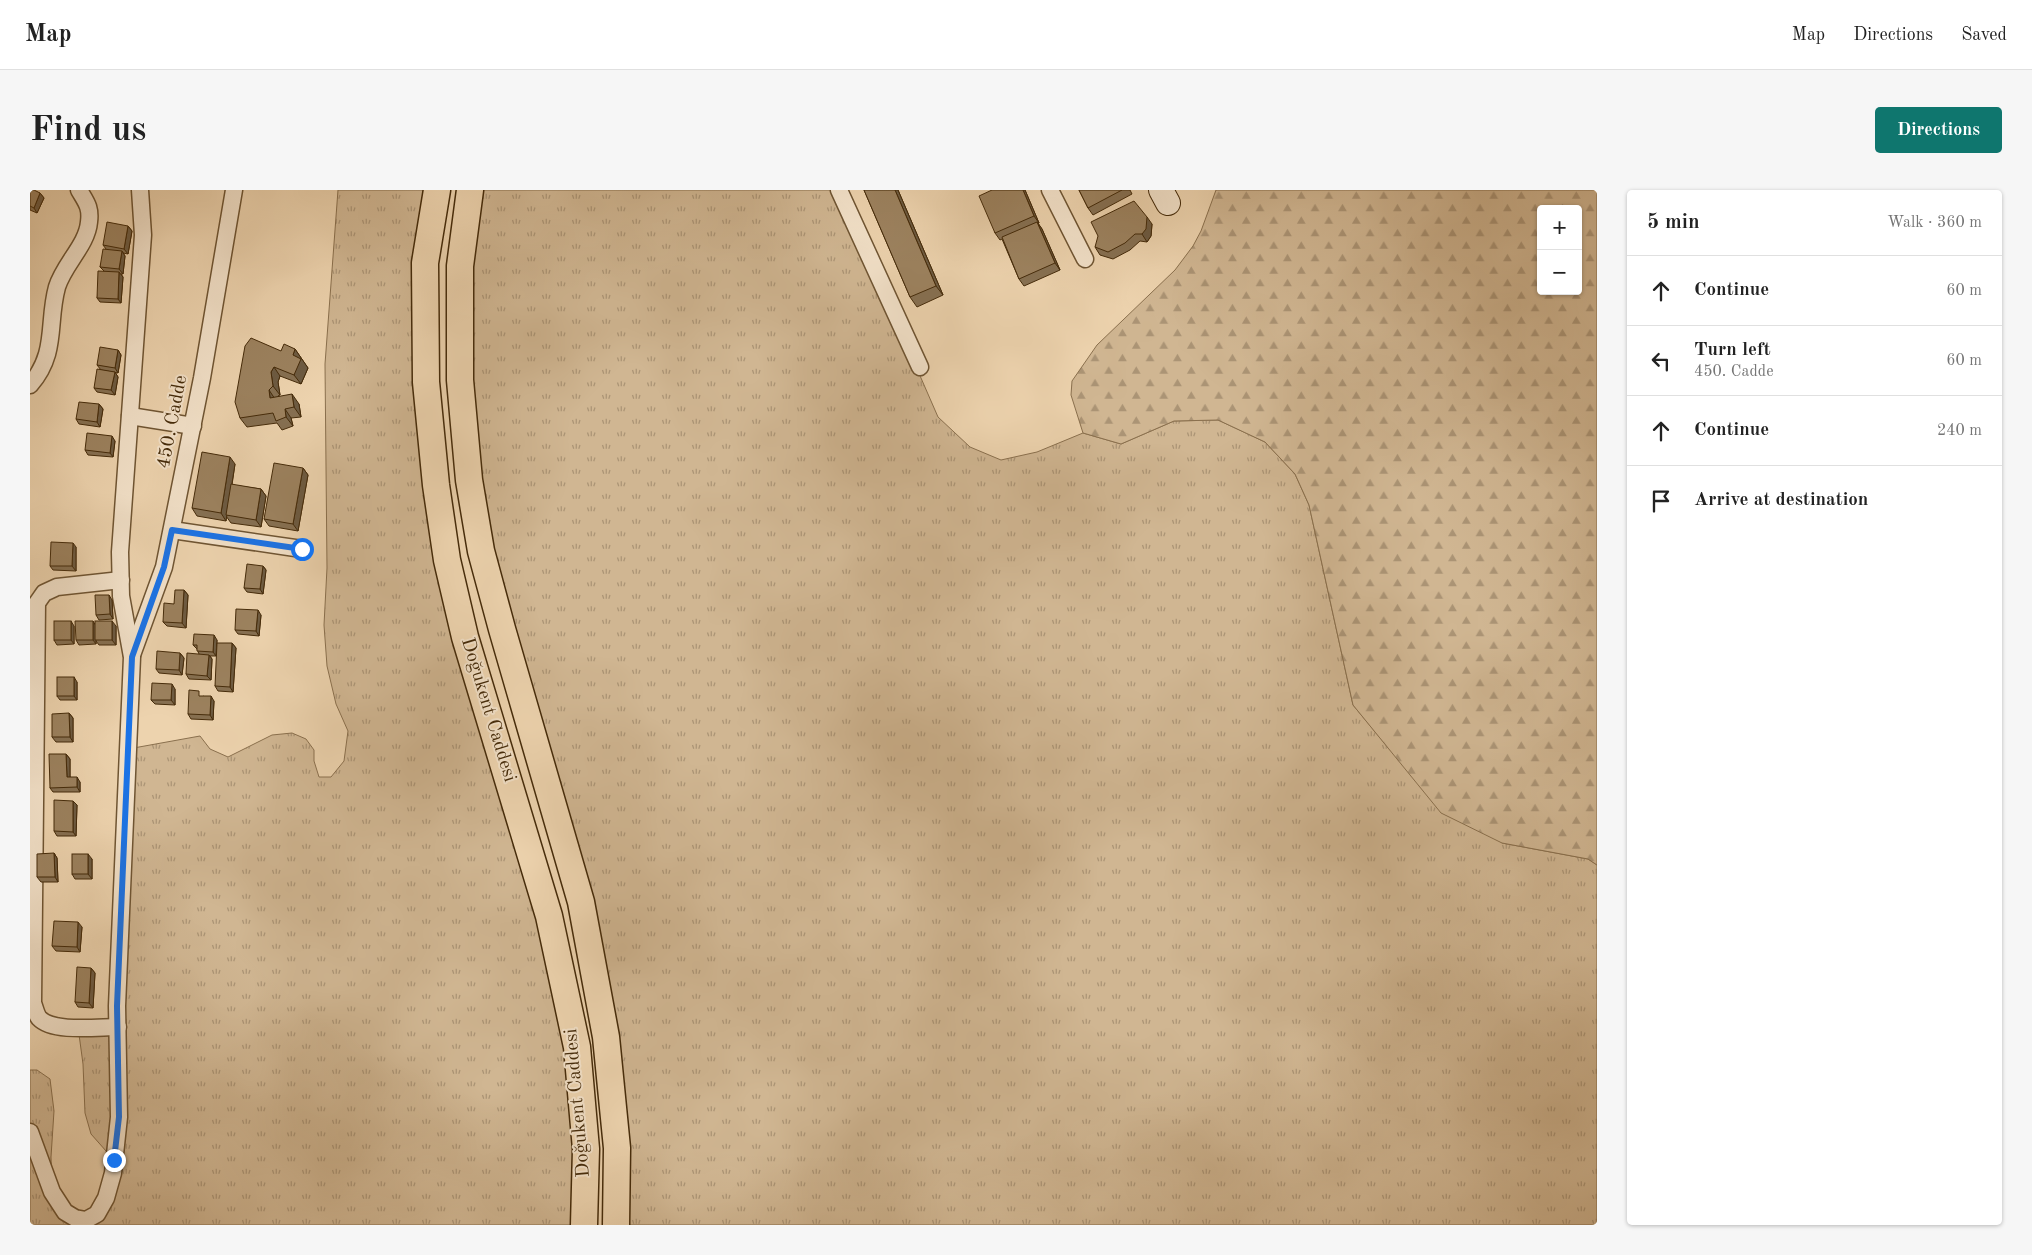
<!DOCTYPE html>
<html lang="en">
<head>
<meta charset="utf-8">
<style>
	:root { --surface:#fff; --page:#f6f6f6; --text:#222; --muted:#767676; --line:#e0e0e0; --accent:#0f766e }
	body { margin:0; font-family:"Old Standard TT",serif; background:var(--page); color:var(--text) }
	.controls { position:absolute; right:15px; top:15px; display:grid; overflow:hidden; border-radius:5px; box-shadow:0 1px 4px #0004 }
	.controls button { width:45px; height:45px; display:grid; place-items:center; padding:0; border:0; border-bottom:1px solid var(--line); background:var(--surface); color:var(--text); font:25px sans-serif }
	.stop { position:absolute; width:15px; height:15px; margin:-11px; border:4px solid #1a73e8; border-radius:50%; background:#fff }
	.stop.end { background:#1a73e8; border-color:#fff; box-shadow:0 1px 5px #0008 }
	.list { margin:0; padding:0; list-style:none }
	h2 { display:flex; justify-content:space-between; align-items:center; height:65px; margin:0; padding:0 20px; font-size:21px }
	h2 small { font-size:16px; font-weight:400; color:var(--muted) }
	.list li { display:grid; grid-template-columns:32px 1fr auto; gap:15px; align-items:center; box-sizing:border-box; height:70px; padding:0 20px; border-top:1px solid var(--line) }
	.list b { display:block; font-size:19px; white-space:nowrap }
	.list p { margin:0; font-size:16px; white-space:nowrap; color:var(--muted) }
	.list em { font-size:16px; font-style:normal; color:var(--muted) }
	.icon { flex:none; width:28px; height:28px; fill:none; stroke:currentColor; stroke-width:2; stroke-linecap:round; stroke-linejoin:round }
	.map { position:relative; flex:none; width:1567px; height:1035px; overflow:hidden; border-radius:5px }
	header { display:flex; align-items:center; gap:30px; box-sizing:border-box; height:70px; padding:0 25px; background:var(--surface); border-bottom:1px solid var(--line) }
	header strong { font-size:24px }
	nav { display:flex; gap:28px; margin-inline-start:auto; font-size:18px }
	.intro { display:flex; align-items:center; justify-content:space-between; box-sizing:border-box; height:120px; padding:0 30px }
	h1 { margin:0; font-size:35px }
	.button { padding:12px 22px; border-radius:5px; background:var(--accent); color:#fff; font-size:18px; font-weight:700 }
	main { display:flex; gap:30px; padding:0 30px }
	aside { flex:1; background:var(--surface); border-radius:5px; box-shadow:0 1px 4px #0004 }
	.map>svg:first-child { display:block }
	.grass { fill:url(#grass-tufts); stroke:#8a704e }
	.forest { fill:url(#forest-firs); stroke:#8a704e; fill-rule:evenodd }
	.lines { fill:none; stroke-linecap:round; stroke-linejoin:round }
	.street-casing { stroke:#6f5533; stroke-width:19 }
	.secondary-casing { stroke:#452b0a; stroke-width:26 }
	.primary-casing { stroke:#452b0a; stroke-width:29 }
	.street { stroke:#f3e2ca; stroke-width:16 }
	.secondary { stroke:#f3e2ca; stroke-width:24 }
	.primary { stroke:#edd3ae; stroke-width:26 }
	.wall { fill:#867052; stroke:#452b0a }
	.shaded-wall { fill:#6d5b42; stroke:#452b0a }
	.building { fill:#9c825f; stroke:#452b0a }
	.route { stroke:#1a73e8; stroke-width:6 }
	.labels { text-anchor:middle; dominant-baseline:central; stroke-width:4; stroke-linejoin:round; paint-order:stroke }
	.street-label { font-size:19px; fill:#452b0a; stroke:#f3e2ca }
</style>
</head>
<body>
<header>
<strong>Map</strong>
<nav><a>Map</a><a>Directions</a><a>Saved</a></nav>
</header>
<div class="intro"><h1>Find us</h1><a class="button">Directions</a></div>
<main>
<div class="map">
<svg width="1567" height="1035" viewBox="0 0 1567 1035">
	<defs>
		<pattern id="grass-tufts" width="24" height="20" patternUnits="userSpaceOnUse" patternTransform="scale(1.25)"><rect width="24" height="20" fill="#d0b692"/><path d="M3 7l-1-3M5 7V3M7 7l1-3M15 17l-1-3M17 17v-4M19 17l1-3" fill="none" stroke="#ab9475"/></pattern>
		<pattern id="forest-firs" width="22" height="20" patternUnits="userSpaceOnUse" patternTransform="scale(1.25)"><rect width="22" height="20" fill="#d0b692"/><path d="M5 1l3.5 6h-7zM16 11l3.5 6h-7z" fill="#ab9475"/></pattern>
	</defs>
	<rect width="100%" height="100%" fill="#edd3ae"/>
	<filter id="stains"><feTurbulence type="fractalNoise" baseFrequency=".004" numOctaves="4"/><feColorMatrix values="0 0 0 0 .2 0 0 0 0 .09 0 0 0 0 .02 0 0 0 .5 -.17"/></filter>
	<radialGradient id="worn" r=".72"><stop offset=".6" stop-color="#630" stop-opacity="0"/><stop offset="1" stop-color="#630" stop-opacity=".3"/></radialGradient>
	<!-- grass -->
	<g class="grass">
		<path d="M308,0h99l-1,295 113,431 35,309h-554v-155h7l13,9 4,32 -3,46 1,35 13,20 32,2 17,-54 -23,-26 -6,-21 -2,-49 -5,-37h39l11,-278 72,-13 10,13 18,8 44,-22 20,-2 14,6 8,11v11l5,16h12l13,-16 4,-30 -12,-27 -9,-38 -3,-41 3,-57 -2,-204z"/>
		<path d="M440,0h369l99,227 32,30 31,13 36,-8 46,-19 38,11 53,-23 44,-1 47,22 30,32 14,31 44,200 38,46 111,92 86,16 9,6v360h-981l-10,-188 -125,-486 -21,-285z"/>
	</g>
	<!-- forest -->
	<path class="forest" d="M1186,0h381v675l-9,-6 -86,-16 -61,-30 -88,-108 -44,-200 -14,-31 -30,-32 -47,-22 -44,1 -53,23 -38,-11 -12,-38 1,-14 25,-36 78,-75 18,-24 8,-15zM1511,19h37v82h-37z"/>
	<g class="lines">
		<!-- street casing -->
		<g class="street-casing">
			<g id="street">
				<path d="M809,0l81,177"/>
				<path d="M1020,0l35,69"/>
				<path d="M0,195c28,-32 17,-62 27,-98 7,-23 30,-42 32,-65 2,-15 -3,-20 -10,-32"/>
				<path d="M100,226l63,10"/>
				<path d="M142,340l130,19"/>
				<path d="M102,465l32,-88 38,-189 32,-188"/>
				<path d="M88,837c-20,0 -65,6 -79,-9 -3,-4 -4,-10 -6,-15l4,-400 7,-10 13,-6 64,-7"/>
				<path d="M0,942l22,60 13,20 10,6 11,2 11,-6 9,-16 7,-25 6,-56 -2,-111 15,-349 -11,-61 -1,-44 23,-317 -3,-45"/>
			</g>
		</g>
		<!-- secondary casing -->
		<g class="secondary-casing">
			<path id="secondary" d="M1131,0l7,13"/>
		</g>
		<!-- primary casing -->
		<g class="primary-casing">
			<g id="primary">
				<path d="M407,0l-12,73 1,119 10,103 11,75 18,77 84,279 28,131 9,102 -2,76"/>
				<path d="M440,0l-10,76v114l9,100 12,71 21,78 79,273 25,135 11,111 -1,77"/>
			</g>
		</g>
		<!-- street -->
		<use href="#street" class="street"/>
		<!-- secondary -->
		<use href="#secondary" class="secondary"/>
		<!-- primary -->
		<use href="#primary" class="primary"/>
	</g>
	<!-- wall -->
	<g class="wall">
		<path d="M0,0l10,3 4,5 -7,15 -7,-3z"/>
		<path d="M834,0h34l45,105 -26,12 -7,-10z"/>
		<path d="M962,0h33l14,33h-1l4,6 18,41 -36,16 -5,-7 -17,-40 -2,1 -5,-7z"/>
		<path d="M1049,0h51l2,4 -39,21 -5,-7z"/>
		<path d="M1122,34l-1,12 -4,6 -7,-1 -10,9 -17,9 -13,-4 -5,-8z"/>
		<path d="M98,36l4,5 -4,23 -5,-1 2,3 -2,18h-2l2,3 -2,26 -21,-1 -3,-4 7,-27 -4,-4 6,-18 -3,-4z"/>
		<path d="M265,159l13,19 -7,16 -21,-8 -2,6 2,13 -2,1 21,8 2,13 -10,1 2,8 -11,4 -5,-7 -30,4 -7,-9 41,-67z"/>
		<path d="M88,160l3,5 -3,18 -17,-3 -4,-5z"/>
		<path d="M85,182l3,5 -3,18 -18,-3 -3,-4z"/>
		<path d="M69,214l4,5 -3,18 -21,-3 -3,-5z"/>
		<path d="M85,251l-2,16 -25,-2 -3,-5z"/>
		<path d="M205,274l-3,21 29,4 5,7 -5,31 -30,-4 -5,-7v5l-29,-5 -5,-8z"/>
		<path d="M273,278l5,7 -10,56 -29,-5 -5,-7z"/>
		<path d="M46,357v24l-23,-1 -3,-4z"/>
		<path d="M233,376l3,4 -3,24 -16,-2 -3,-4z"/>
		<path d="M154,400l4,5 -2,33 -19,-2 -4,-4 11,-18z"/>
		<path d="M82,410l1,19 -14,1 -3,-5z"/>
		<path d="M231,425l-2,21 -21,-2 -3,-4z"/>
		<path d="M65,435l21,1v19h-17l-3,-4v3l-17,1 -3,-5z"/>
		<path d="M44,436v18l-17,1 -3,-5z"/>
		<path d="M187,450l-1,16h-6l2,3 -1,21 -22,-1 -3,-5 13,-20 -2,-5 -4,-4z"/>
		<path d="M202,453l4,5 -3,44 -15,-1 -3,-5z"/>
		<path d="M150,463l4,5 -2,17 -23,-2 -3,-4z"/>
		<path d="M47,492v18h-17l-3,-4z"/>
		<path d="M145,499v16l-20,-1 -4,-4z"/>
		<path d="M173,506l11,5 -1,19 -22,-1 -3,-5z"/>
		<path d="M39,523l4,5v24h-17l-4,-5z"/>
		<path d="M36,564l4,5v18l10,5v10h-27l-3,-4z"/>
		<path d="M47,615l-1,31h-19l-3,-5z"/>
		<path d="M24,663l3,5 1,24h-17l-4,-5z"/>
		<path d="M62,669v20h-17l-3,-5z"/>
		<path d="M52,737l-2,25 -24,-1 -4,-5z"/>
		<path d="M61,778l4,5 -2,35 -15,-1 -3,-5z"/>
	</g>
	<!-- shaded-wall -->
	<g class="shaded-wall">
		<path d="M865,0h3l45,105 -7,-9z"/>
		<path d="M993,0h2l14,33 -5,-7z"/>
		<path d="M10,3l4,5 -7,15 -3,-5z"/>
		<path d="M1117,27l5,7 -1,12 -4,6 -5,-8z"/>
		<path d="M1007,32l5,7 18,41 -5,-7z"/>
		<path d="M98,36l4,5 -4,23 -4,-5z"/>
		<path d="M92,61l3,5 -2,18 -4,-5z"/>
		<path d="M89,82l4,5 -2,26 -3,-4z"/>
		<path d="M265,159l13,19 -7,16 -7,-9 -1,-20z"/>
		<path d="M88,160l3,5 -3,18 -3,-5z"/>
		<path d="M244,177l6,9 -2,6 2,13 -7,-9 -2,-14z"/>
		<path d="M85,182l3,5 -3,18 -4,-5z"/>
		<path d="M239,200l6,9 -5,-1z"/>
		<path d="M262,204l7,10 2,13 -7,-10z"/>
		<path d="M69,214l4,5 -3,18 -3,-5z"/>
		<path d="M255,219l6,9 2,8 -7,-9z"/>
		<path d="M82,246l3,5 -2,16 -3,-4z"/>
		<path d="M200,267l5,7 -9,57 -5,-8z"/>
		<path d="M273,278l5,7 -10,56 -5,-7z"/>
		<path d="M231,299l5,7 -5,31 -5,-7z"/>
		<path d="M43,353l3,4v24l-4,-5z"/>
		<path d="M233,376l3,4 -3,24 -3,-5z"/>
		<path d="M154,400l4,5 -2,33 -4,-5z"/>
		<path d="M79,405l3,5 1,19 -3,-5z"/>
		<path d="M228,420l3,5 -2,21 -3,-5z"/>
		<path d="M41,431l3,5v18l-3,-4z"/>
		<path d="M63,431l3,5v18l-3,-4z"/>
		<path d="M82,431l4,5v19l-4,-5z"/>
		<path d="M184,445l3,5 -1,16 -3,-4z"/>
		<path d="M202,453l4,5 -3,44 -3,-5z"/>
		<path d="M150,463l4,5 -2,17 -3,-5z"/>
		<path d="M179,465l3,4 -1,21 -4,-4z"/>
		<path d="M44,487l3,5v18l-3,-4z"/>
		<path d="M142,494l3,5v16l-4,-5z"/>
		<path d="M181,506l3,5 -1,19 -3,-5z"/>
		<path d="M39,523l4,5v24l-3,-5z"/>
		<path d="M36,564l4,5v23l-3,-5z"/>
		<path d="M47,587l3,5v10l-3,-5z"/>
		<path d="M43,611l4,4 -1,31 -3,-4z"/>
		<path d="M24,663l3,5 1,24 -3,-5z"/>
		<path d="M58,664l4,5v20l-4,-5z"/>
		<path d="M48,732l4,5 -2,25 -3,-5z"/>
		<path d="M61,778l4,5 -2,35 -4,-5z"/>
	</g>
	<!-- building -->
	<g class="building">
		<path d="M0,0h4l6,3 -6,15 -4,-2z"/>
		<path d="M834,0h31l41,96 -26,11z"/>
		<path d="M962,0h31l11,26 -39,17 -16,-37z"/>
		<path d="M1049,0h43l-34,18z"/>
		<path d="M1104,11l13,16 -1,12 -4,5h-7l-10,9 -17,9 -13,-5 3,-11 -7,-14z"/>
		<path d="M77,32l21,4 -4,23 -21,-4z"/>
		<path d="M1007,32l18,41 -36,16 -17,-42z"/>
		<path d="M73,59l19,2 -3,18 -19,-2z"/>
		<path d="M68,81l21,1 -1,27 -21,-1z"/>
		<path d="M221,148l30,13 3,-7 11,5 -2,6 8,4 -7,16 -20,-8 -3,5 2,14 -4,4 1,8 22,-4 2,13 -9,2 1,8 -10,4 -3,-8 -33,5 -5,-16 10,-56z"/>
		<path d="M70,157l18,3 -3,18 -18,-3z"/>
		<path d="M67,179l18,3 -4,18 -17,-2z"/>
		<path d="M49,212l20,2 -2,18 -21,-3z"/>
		<path d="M57,243l25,3 -2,17 -25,-3z"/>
		<path d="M172,262l28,5 -9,56 -29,-5z"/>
		<path d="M244,273l29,5 -10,56 -29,-5z"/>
		<path d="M201,294l30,5 -5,31 -30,-5z"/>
		<path d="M21,352l22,1 -1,23h-22z"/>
		<path d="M217,374l16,2 -3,23 -16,-1z"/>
		<path d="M145,400h9l-2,33 -19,-1 1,-19 10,1z"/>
		<path d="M65,405h14l1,19 -14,1z"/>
		<path d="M206,419l22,1 -2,21 -21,-1z"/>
		<rect x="24" y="431" width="17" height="19"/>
		<path d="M45,431h18v19h-17z"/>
		<rect x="65" y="431" width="17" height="19"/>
		<path d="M164,444l20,1 -1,17 -16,-1v-6h-4z"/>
		<path d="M187,453h15l-2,44 -15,-1z"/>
		<path d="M127,461l23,2 -1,17 -23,-1z"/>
		<path d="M157,463l22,2 -2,21 -21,-2z"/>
		<rect x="27" y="487" width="17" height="19"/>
		<path d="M122,493l20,1 -1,16h-20z"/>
		<path d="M159,500l10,1v5h12l-1,19 -22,-1z"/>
		<path d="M39,523l1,24h-18v-23z"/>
		<path d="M19,564h17l1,23h10v10l-27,1z"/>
		<path d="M24,610l19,1v31l-19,-1z"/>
		<path d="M24,663l1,24h-18v-23z"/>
		<rect x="42" y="664" width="16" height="20"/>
		<path d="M24,731l24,1 -1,25 -25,-1z"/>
		<path d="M47,777l14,1 -2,35 -14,-1z"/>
	</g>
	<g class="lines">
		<!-- route -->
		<path class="route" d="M84,970l5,-43 -2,-111 15,-349 32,-90 8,-37 130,19"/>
	</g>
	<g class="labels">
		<!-- street labels -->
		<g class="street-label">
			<text transform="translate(143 232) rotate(-79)">450. Cadde</text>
			<text transform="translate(458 520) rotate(73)">Doğukent Caddesi</text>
			<text transform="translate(548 913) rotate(-95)">Doğukent Caddesi</text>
		</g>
	</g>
	<rect width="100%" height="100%" filter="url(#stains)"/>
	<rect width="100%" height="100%" fill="url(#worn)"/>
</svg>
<div class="controls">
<button>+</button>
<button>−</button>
</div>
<div class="stop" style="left:272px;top:359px"></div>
<div class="stop end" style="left:84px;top:970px"></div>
</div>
<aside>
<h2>5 min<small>Walk · 360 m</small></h2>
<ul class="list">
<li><svg class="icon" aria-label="ahead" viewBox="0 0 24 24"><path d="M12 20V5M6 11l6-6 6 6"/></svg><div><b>Continue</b></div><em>60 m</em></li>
<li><svg class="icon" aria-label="left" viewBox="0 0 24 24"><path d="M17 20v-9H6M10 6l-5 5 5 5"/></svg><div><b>Turn left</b><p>450. Cadde</p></div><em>60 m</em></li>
<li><svg class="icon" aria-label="ahead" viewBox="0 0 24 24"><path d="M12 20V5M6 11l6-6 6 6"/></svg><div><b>Continue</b></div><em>240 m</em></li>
<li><svg class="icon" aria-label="arrive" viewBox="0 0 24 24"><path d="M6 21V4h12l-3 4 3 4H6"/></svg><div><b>Arrive at destination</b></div></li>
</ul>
</aside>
</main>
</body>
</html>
